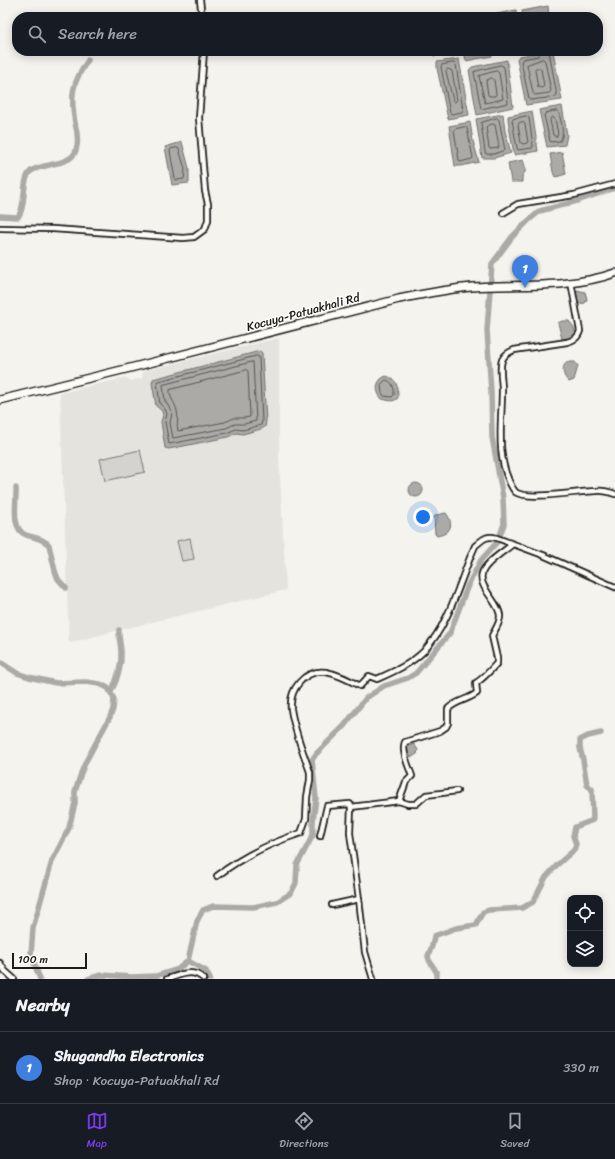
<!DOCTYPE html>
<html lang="en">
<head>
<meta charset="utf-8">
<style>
	:root { --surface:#171b24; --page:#20242c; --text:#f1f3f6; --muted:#9ea1a6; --line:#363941; --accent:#7c3aed }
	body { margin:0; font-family:Sriracha,sans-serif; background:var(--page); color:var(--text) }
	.controls { position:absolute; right:12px; bottom:12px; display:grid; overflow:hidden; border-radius:8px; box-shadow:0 2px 10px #0003 }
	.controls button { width:36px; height:36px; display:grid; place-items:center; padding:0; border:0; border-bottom:1px solid var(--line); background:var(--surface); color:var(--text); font:20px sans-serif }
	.scale { position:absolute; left:12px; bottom:10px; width:75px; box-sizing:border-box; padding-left:4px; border:2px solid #1c1c1c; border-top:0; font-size:11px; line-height:14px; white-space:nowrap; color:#1c1c1c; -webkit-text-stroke:3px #fdfcf7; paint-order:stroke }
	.you { position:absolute; left:423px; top:517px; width:14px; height:14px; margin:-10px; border:3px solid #fff; border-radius:50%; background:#1a73e8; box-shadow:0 0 0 6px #1a73e833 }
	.badge { display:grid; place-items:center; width:26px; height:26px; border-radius:50%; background:var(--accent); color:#fff; font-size:13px; font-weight:700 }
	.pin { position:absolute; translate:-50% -33px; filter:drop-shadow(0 1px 2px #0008) }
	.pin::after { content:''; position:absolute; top:21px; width:14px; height:12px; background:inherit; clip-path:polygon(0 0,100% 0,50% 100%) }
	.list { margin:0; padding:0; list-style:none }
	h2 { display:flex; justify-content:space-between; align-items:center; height:52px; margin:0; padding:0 16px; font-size:17px }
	h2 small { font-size:13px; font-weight:400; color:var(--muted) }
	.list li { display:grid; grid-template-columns:26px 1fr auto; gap:12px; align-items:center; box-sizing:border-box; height:72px; padding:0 16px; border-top:1px solid var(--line) }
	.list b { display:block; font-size:15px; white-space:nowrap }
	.list p { margin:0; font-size:13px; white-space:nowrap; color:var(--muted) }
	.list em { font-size:13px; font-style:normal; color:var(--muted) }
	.icon { flex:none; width:22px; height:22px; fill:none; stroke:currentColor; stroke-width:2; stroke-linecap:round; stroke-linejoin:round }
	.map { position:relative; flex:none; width:615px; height:979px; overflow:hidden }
	.search { position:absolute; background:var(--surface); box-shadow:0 2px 10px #0003; left:12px; right:12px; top:12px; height:44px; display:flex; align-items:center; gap:10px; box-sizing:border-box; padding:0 14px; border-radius:16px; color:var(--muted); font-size:15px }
	.sheet { height:124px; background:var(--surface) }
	nav { display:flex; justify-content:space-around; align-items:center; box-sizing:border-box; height:56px; border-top:1px solid var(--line); background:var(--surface); font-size:11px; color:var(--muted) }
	nav a { display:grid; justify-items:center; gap:2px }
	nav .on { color:var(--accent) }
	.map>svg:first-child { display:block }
	.built { fill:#e4e3de }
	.green { fill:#d4d3cf; stroke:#787876 }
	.water { fill:#abaaa6; stroke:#72716f }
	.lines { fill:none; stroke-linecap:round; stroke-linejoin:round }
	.shore { stroke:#555553; stroke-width:1 }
	.canal { stroke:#abaaa6; stroke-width:5.5 }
	.minor-casing { stroke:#1c1c1c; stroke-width:8 }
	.secondary-casing { stroke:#1c1c1c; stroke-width:10 }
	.minor { stroke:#fdfcf7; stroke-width:4.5 }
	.secondary { stroke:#fdfcf7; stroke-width:7 }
	.labels { text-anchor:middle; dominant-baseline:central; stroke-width:3; stroke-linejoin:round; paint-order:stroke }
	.street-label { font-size:12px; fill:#1c1c1c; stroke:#fdfcf7 }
</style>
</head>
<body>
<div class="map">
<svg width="615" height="979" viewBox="0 0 615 979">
	<rect width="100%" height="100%" fill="#f4f3ee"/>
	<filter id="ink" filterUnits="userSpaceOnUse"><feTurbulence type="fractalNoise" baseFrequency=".025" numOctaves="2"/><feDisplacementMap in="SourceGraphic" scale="8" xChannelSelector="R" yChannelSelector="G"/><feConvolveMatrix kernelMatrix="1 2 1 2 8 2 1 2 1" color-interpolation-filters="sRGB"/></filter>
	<g filter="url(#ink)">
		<!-- built -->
		<path class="built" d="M279,338v119l7,133 -167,40 -50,13 -9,-250 65,-15 6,3 11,-3 1,-7z"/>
		<!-- green -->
		<g class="green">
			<path d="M140,450l5,22 -40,9 -5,-22z"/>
			<path d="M190,538l4,21 -12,2 -5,-20z"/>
		</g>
		<!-- water -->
		<g class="water">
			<path d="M548,6l1,11h-26l-1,-6z"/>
			<path d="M516,10l1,7h-24l-1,-2z"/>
			<path d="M434,51h25v1l-25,4z"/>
			<path d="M464,51h27l1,5 -26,5z"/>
			<path d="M549,51h4l9,49 -36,5 -9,-46 2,-3z"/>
			<path d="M459,59l10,56 -21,4 -11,-51v-6z"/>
			<path d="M507,60l6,47 -36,8 -8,-45 3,-3z"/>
			<path d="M562,106l5,29 -2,10 -18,2 -8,-37z"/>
			<path d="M532,111l6,40 -24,4 -6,-35v-4z"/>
			<path d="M503,114l2,17 6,22 -17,5h-12l-6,-39z"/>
			<path d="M470,122l3,19 6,21 -18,4h-6l-6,-40z"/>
			<path d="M182,142l7,26v15l-17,2 -7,-38z"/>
			<path d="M562,152l4,22 -10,3 -3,-5 -3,-18z"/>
			<path d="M523,160l3,10 -4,7v5h-11l-3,-19z"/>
			<path d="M577,290l8,2 2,7 -2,4 -7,1 -3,-10z"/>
			<path d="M562,321h7l4,5 3,8 -2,3 -12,2 -4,-16z"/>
			<path d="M260,351l2,2 4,68 -1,6 -4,2 -18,5 -7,-1 -8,4 -59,12 -4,-1 -4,-26 2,-7 -1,-4 -6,-5 -4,-23 1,-4z"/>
			<path d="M568,362h7l3,4 -4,14 -5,2c-6,-5 -9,-16 -1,-20z"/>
			<path d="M386,376c12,3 12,12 12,22 -5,5 -11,2 -16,1 -7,-7 -7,-19 4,-23z"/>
			<circle cx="416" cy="490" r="7"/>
			<path d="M446,513c9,12 4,21 -9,23l-2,-2 -1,-17 2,-2z"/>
			<path d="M414,744l4,6 -1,4 -5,3 -5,-2v-8z"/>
		</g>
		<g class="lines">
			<!-- shore -->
			<g class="shore">
				<path d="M541,51l-3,5 -15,3 -2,2 8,38 2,1 24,-3 2,-1 -8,-45"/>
				<path d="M543,59l2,2 6,30 -2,2 -14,2 -2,-2 -6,-28z"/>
				<path d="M454,63l2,2 7,45 -1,2 -10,2 -2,-1 -9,-46 1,-2z"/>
				<path d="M501,65l3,2 4,36 -27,6 -7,-37z"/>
				<path d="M536,68h3l2,1 3,17 -2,2 -4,-1 -3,-17z"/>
				<path d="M448,69l4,2 5,29 -2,2 -2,-1 -7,-30z"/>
				<path d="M497,71l2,2 4,26 -18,4 -6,-27z"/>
				<path d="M492,78l2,2 2,14 -1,2h-5l-2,-1 -2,-14z"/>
				<path d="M557,111l2,2c2,9 6,21 1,28l-9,1 -1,-1 -6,-26 2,-2z"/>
				<path d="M527,116l2,2 4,28 -1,2 -14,2 -1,-2 -5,-28 1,-1z"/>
				<path d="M552,117l3,2 3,15 -2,3 -3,-2 -3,-15z"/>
				<path d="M497,118l2,2 6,30 -11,4h-8l-1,-2 -4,-29z"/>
				<path d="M523,122l2,2 3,18 -1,1 -4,1 -2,-1 -3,-18 1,-2z"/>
				<path d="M493,124l2,1 4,21 -1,2 -7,1 -2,-1 -3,-21 1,-1z"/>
				<path d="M465,127l2,1 6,30 -1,1 -12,3 -1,-2 -5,-30 1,-1z"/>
				<path d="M177,148l2,1 6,20 -1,10 -7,1 -2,-1 -5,-28 1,-2z"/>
				<path d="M257,356l2,1 3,64 -1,4 -18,5 -7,-1 -9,4 -58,11 -4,-22 2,-8 -2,-5 -5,-5 -3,-22z"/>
				<path d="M253,362l3,59 -12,3h-9l-9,4 -53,10 -3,-15 2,-10 -3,-6 -4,-6 -2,-16z"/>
				<path d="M247,370l1,1 2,46 -6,1h-10l-9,4 -47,9c-2,-7 1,-13 -1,-20 -2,-9 -8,-13 -7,-21z"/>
				<path d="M386,380c8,2 8,9 8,15l-2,2 -8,-1 -2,-3 -1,-8z"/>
			</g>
			<!-- canal -->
			<g class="canal">
				<path d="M0,216l18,1c9,-12 3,-38 13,-46 11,-8 41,-5 45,-21 3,-8 1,-19 -1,-27 -5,-28 -3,-40 13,-63"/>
				<path d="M16,488c1,13 -6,41 10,47 9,3 16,3 23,10l6,26 3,8 8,9"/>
				<path d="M0,662l17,11 12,4 27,6 30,-1 14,2 8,4 6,11 -1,10 -3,8 -24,44 -5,12 -6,19v11l-6,25 -17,33 -19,67 -2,27 9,24"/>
				<path d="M111,692c6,-12 11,-27 10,-40 0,-8 -3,-15 -2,-22"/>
				<path d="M188,961l18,10 4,8"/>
				<path d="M88,979l13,-4 31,2 24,-1 22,-7 10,-8 9,-40 6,-11 10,-4 40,1 24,-5 14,-9 5,-10 1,-18 16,-30v-14l3,-23 -4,-38 4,-6 28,-28 22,-28 18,-12 24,-8 8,-5 34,-40 18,-48 13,-25 17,-19 6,-17 -1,-26 -11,-61 -1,-45 -4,-62 5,-66 20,-27 16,-16 12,-10 37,-10 38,-13"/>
				<path d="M437,979v-6l-8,-13 -1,-4 4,-10 2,-10 22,-8 20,-3 7,-13 6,-2 33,-2 11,-6 13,-25 11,-12 17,-15 2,-6 -3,-8 2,-9 18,-7 -1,-31 -5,-4 -4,-25 -3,-12v-8l8,-4 13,-3"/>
			</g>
			<!-- minor casing -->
			<g class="minor-casing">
				<g id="minor">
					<path d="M200,0l2,17"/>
					<path d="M503,213l15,-9 56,-9 41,-11"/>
					<path d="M0,228l53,1 130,9 11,-1 11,-8 3,-9v-16l-3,-13 -6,-73 5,-67"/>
					<path d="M571,282l9,49c-2,7 -6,9 -13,11l-53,8c-6,3 -9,4 -12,10 -3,9 0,20 0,30 0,31 -6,62 7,91 2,4 4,10 8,12 14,7 63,-2 80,-2 6,-1 12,1 18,3"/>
					<path d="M399,801l7,-19 6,-6c-3,-9 -11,-25 -7,-34l35,-11 6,-4 2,-4v-14c7,-8 20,-9 29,-16l-1,-10c8,-5 14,-12 21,-20v-5l-5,-22c3,-7 8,-12 8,-20 0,-13 -25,-31 -17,-45 5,-10 20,-19 30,-27"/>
					<path d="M320,836l7,-30 23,-2 1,3 48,-6 9,3h8l10,-9 31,-4"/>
					<path d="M217,876c26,-20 53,-33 84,-43l5,-14 1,-22 3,-17v-8c-7,-20 -16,-42 -19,-63 -2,-19 13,-40 35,-37 12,2 23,8 34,14l9,-10 8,3c16,-7 34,-15 47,-28 27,-29 35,-70 51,-105 8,-7 11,-11 22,-8l46,17 72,32"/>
					<path d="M359,899l6,53 8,27"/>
					<path d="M332,905l27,-6 -9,-66 1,-26"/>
					<path d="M0,963l5,8 9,8"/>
					<path d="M167,979c15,-4 24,-11 37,0"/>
				</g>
			</g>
			<!-- secondary casing -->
			<g class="secondary-casing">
				<path id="secondary" d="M0,400l130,-32 269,-69c24,-5 48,-10 73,-12 47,-3 98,2 143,-14"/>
			</g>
			<!-- minor -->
			<use href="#minor" class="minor"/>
			<!-- secondary -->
			<use href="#secondary" class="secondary"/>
		</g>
	</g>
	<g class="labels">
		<!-- street labels -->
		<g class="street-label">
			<text transform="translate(303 312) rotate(-15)">Kocuya-Patuakhali Rd</text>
		</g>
	</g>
</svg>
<div class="controls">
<button><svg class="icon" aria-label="locate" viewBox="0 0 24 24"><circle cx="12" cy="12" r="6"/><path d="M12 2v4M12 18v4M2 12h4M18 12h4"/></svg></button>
<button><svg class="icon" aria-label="layers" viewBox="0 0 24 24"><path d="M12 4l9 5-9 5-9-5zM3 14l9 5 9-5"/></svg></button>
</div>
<div class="scale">100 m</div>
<div class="you"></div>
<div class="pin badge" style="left:525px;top:288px;background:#3f7fe0">1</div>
<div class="search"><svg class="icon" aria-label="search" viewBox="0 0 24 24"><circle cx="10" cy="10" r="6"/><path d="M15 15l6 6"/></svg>Search here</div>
</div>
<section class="sheet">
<h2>Nearby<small></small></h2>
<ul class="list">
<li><span class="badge" style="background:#3f7fe0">1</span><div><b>Shugandha Electronics</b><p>Shop · Kocuya-Patuakhali Rd</p></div><em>330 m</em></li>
</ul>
</section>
<nav>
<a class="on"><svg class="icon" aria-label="map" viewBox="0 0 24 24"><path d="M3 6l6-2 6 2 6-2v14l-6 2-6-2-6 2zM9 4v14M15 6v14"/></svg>Map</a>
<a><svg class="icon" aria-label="directions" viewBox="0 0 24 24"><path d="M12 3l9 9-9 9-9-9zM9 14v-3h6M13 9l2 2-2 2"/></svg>Directions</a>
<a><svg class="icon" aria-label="saved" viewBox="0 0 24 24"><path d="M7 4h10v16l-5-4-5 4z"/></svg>Saved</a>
</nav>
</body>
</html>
